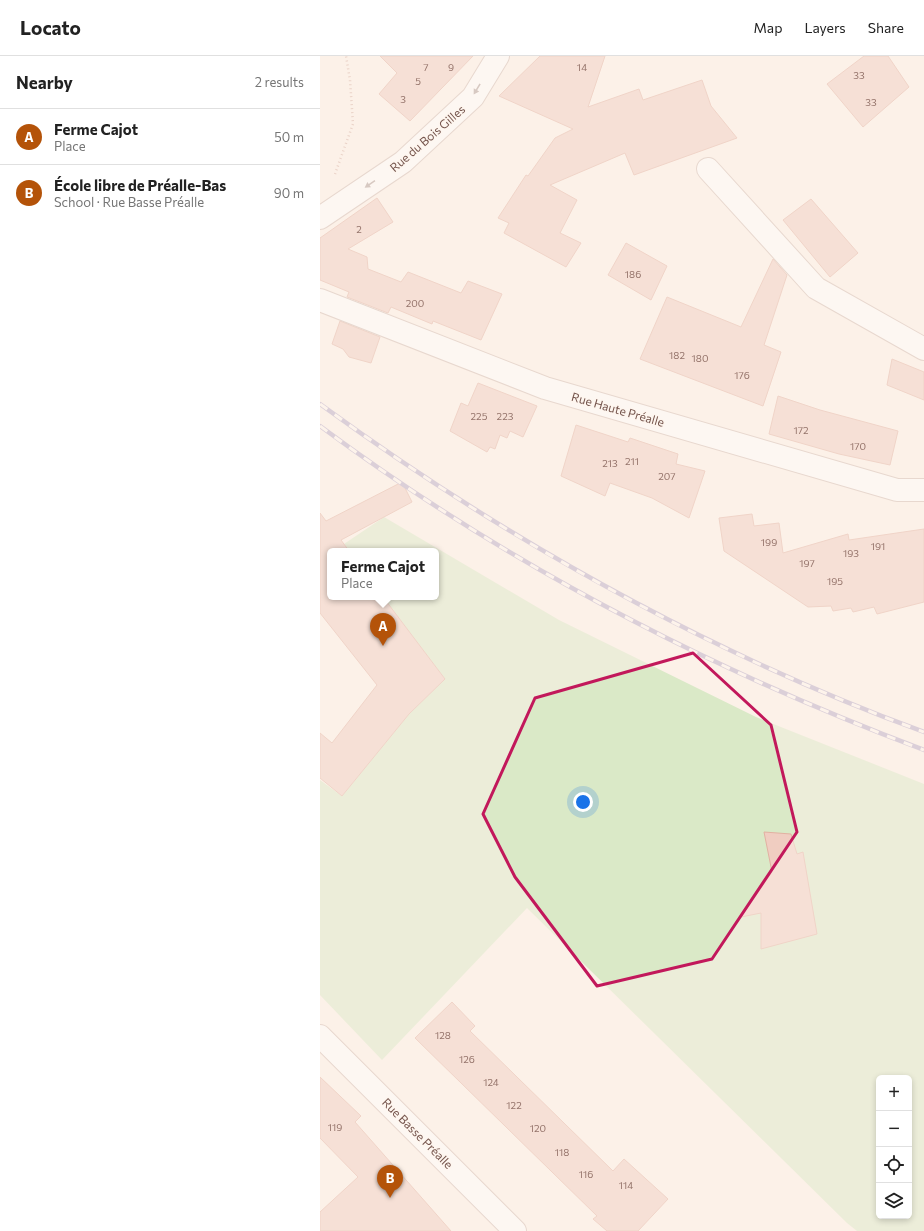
<!DOCTYPE html>
<html lang="en">
<head>
<meta charset="utf-8">
<style>
	:root { --surface:#fff; --page:#f6f6f6; --text:#222; --muted:#767676; --line:#e0e0e0; --accent:#b45309 }
	body { margin:0; font-family:Commissioner,sans-serif; background:var(--page); color:var(--text) }
	.controls { position:absolute; right:12px; bottom:12px; display:grid; overflow:hidden; border-radius:6px; box-shadow:0 2px 6px #0003 }
	.controls button { width:36px; height:36px; display:grid; place-items:center; padding:0; border:0; border-bottom:1px solid var(--line); background:var(--surface); color:var(--text); font:20px sans-serif }
	.you { position:absolute; left:263px; top:746px; width:14px; height:14px; margin:-10px; border:3px solid #fff; border-radius:50%; background:#1a73e8; box-shadow:0 0 0 6px #1a73e833 }
	.badge { display:grid; place-items:center; width:26px; height:26px; border-radius:50%; background:var(--accent); color:#fff; font-size:13px; font-weight:700 }
	.pin { position:absolute; translate:-50% -33px; filter:drop-shadow(0 1px 2px #0008) }
	.pin::after { content:''; position:absolute; top:21px; width:14px; height:12px; background:inherit; clip-path:polygon(0 0,100% 0,50% 100%) }
	.popup { position:absolute; left:7px; top:492px; width:112px; height:52px; box-sizing:border-box; display:grid; place-content:center; border-radius:6px; background:var(--surface); filter:drop-shadow(0 1px 3px #0005); font-size:13px; white-space:nowrap; color:var(--muted) }
	.popup b { font-size:15px; color:var(--text) }
	.popup::after { content:''; position:absolute; left:50%; top:100%; margin-left:-8px; border:8px solid transparent; border-top-color:var(--surface) }
	.list { margin:0; padding:0; list-style:none }
	h2 { display:flex; justify-content:space-between; align-items:center; height:52px; margin:0; padding:0 16px; font-size:17px }
	h2 small { font-size:13px; font-weight:400; color:var(--muted) }
	.list li { display:grid; grid-template-columns:26px 1fr auto; gap:12px; align-items:center; box-sizing:border-box; height:56px; padding:0 16px; border-top:1px solid var(--line) }
	.list b { display:block; font-size:15px; white-space:nowrap }
	.list p { margin:0; font-size:13px; white-space:nowrap; color:var(--muted) }
	.list em { font-size:13px; font-style:normal; color:var(--muted) }
	.icon { flex:none; width:22px; height:22px; fill:none; stroke:currentColor; stroke-width:2; stroke-linecap:round; stroke-linejoin:round }
	.map { position:relative; flex:none; width:604px; height:1175px; overflow:hidden }
	header { display:flex; align-items:center; gap:24px; box-sizing:border-box; height:56px; padding:0 20px; background:var(--surface); border-bottom:1px solid var(--line) }
	header strong { font-size:19px }
	nav { display:flex; gap:22px; margin-inline-start:auto; font-size:14px }
	main { display:flex }
	aside { flex:1; background:var(--surface) }
	.map>svg:first-child { display:block }
	.green { fill:#dae9c7; fill-rule:evenodd }
	.building { fill:#f0cdc1; stroke:#e2b1a2 }
	.lines { fill:none; stroke-linecap:round; stroke-linejoin:round }
	.minor-casing { stroke:#d0bab1; stroke-width:24 }
	.tertiary-casing { stroke:#d0bab1; stroke-width:24 }
	.path { stroke:#d6b0a3; stroke-width:2.5; stroke-dasharray:1 3; stroke-linecap:butt }
	.minor { stroke:#fff; stroke-width:22 }
	.tertiary { stroke:#fff; stroke-width:22 }
	.rail-casing { stroke:#b3a6c6; stroke-width:4.5 }
	.rail { stroke:#fef6ef; stroke-width:3; stroke-dasharray:9; stroke-linecap:butt }
	.oneway { fill:#ac9994 }
	.marked { fill:none; stroke:#c2185b; stroke-width:3; stroke-linejoin:round }
	.labels { text-anchor:middle; dominant-baseline:central; stroke-width:3; stroke-linejoin:round; paint-order:stroke }
	.number-label { font-size:10px; fill:#94736a }
	.street-label { font-size:12px; fill:#75554d; stroke:#fef6ef }
</style>
</head>
<body>
<header>
<strong>Locato</strong>
<nav><a>Map</a><a>Layers</a><a>Share</a></nav>
</header>
<main>
<aside>
<h2>Nearby<small>2 results</small></h2>
<ul class="list">
<li><span class="badge">A</span><div><b>Ferme Cajot</b><p>Place</p></div><em>50 m</em></li>
<li><span class="badge">B</span><div><b>École libre de Préalle-Bas</b><p>School · Rue Basse Préalle</p></div><em>90 m</em></li>
</ul>
</aside>
<div class="map">
<svg width="604" height="1175" viewBox="0 0 604 1175">
	<rect width="100%" height="100%" fill="#fcf1e8"/>
	<!-- green -->
	<path class="green" d="M64,461l175,103 197,97 168,67v447h-67l-10,-8 -320,-315 -145,152 -62,-65v-215l22,16 67,-82 36,-35 -62,-82h53v-46h-87l-5,-7zM559,1022h30v138h-30z"/>
	<!-- building -->
	<g class="building">
		<path d="M60,0h93l-63,65 -31,-27 18,-21z"/>
		<path d="M220,0h65l-17,51 51,-18 4,11 59,-20 9,26 26,32 -103,37 -9,-22 -75,32 27,15 -17,33 21,10 -15,24 -62,-34 5,-10 -11,-5 28,-43 2,1 27,-38 18,-9 -74,-33z"/>
		<path d="M544,0h24l21,31 -46,40 -36,-43z"/>
		<path d="M57,142l16,24 -45,27 19,8 1,12 33,13 7,-10 53,21 7,-12 34,13 -21,46 -48,-19 -1,3 -41,-17 -3,6 -41,-16 2,-5 -29,-12v-42z"/>
		<path d="M491,143l47,54 -28,24 -47,-57z"/>
		<path d="M306,187l41,23 -16,34 -43,-25z"/>
		<path d="M453,203l14,16 -23,70 17,7 -18,54 -123,-47 27,-62 74,30z"/>
		<path d="M20,265l40,16 -9,26 -22,-6 -6,-8 -11,-5z"/>
		<path d="M572,303l32,13v28l-37,-15z"/>
		<path d="M158,327l59,23 -14,31 -13,-6 -3,7 -7,-3 -5,14 -5,-2 -3,5 -37,-21 11,-28 7,3z"/>
		<path d="M458,340l42,14 78,21 -8,34 -51,-11 -70,-20z"/>
		<path d="M256,369l52,17 2,-4 48,16 -2,10 29,7 -16,47 -37,-20 -42,-15 -5,13 -44,-20z"/>
		<path d="M82,426l10,20 -71,38 8,11h-19v46h53l62,82 -36,35 -67,82 -22,-18v-45l12,10 45,-58 -57,-72v-100l6,8z"/>
		<path d="M432,458l2,12 25,-3 4,30 65,-19 1,6 75,-11v73l-47,12 -3,-7 -21,5 -2,-4 -18,3 -2,-5 -23,1 -84,-56 -5,-33z"/>
		<path d="M444,776l27,2 6,20 6,-2 14,82 -56,15v-36l-20,4 31,-45z"/>
		<path d="M132,946l23,24 -5,5 143,140 11,-12 44,40 -30,32h-31l-14,-12 4,-3 -182,-178z"/>
		<path d="M0,1021l41,39 -6,6 96,109h-131v-19l38,-35 -38,-39z"/>
	</g>
	<g class="lines">
		<!-- minor casing -->
		<g class="minor-casing">
			<g id="minor">
				<path d="M388,113l108,119 108,61"/>
				<path d="M0,162l83,-56 70,-65 25,-41"/>
				<path d="M0,244l225,88 352,102h27"/>
			</g>
		</g>
		<!-- tertiary casing -->
		<g class="tertiary-casing">
			<path id="tertiary" d="M0,980l195,195"/>
		</g>
		<!-- path -->
		<path class="path" d="M15,118l18,-50 -3,-44 -4,-24"/>
		<!-- minor -->
		<use href="#minor" class="minor"/>
		<!-- tertiary -->
		<use href="#tertiary" class="tertiary"/>
		<!-- rail casing -->
		<g class="rail-casing">
			<g id="rail">
				<path d="M0,348c188,137 386,248 604,328"/>
				<path d="M0,370c185,137 388,243 604,324"/>
			</g>
		</g>
		<!-- rail -->
		<use href="#rail" class="rail"/>
	</g>
	<!-- one-way arrows -->
	<defs><path id="oneway-solid" d="M-6-.8H1V-3.2L6.5 0L1 3.2V.8H-6Z"/></defs>
	<g class="oneway">
		<use href="#oneway-solid" transform="translate(157 33) rotate(121)"/>
		<use href="#oneway-solid" transform="translate(50 128) rotate(146)"/>
	</g>
	<!-- marked area -->
	<path d="M0 0H604V1175H0ZM373,597l78,72 26,107 -85,127 -115,27 -82,-109 -32,-63 52,-116z" fill="#fcf1e8" fill-opacity=".55" fill-rule="evenodd"/>
	<path class="marked" d="M373,597l78,72 26,107 -85,127 -115,27 -82,-109 -32,-63 52,-116z"/>
	<g class="labels">
		<!-- number labels -->
		<g class="number-label">
			<text x="106" y="11">7</text>
			<text x="131" y="11">9</text>
			<text x="262" y="11">14</text>
			<text x="539" y="19">33</text>
			<text x="98" y="25">5</text>
			<text x="83" y="43">3</text>
			<text x="551" y="46">33</text>
			<text x="39" y="173">2</text>
			<text x="313" y="218">186</text>
			<text x="95" y="247">200</text>
			<text x="357" y="299">182</text>
			<text x="380" y="302">180</text>
			<text x="422" y="319">176</text>
			<text x="159" y="360">225</text>
			<text x="185" y="360">223</text>
			<text x="481" y="374">172</text>
			<text x="538" y="390">170</text>
			<text x="312" y="405">211</text>
			<text x="290" y="407">213</text>
			<text x="347" y="420">207</text>
			<text x="449" y="486">199</text>
			<text x="558" y="490">191</text>
			<text x="531" y="497">193</text>
			<text x="487" y="507">197</text>
			<text x="515" y="525">195</text>
			<text x="123" y="979">128</text>
			<text x="147" y="1003">126</text>
			<text x="171" y="1026">124</text>
			<text x="194" y="1049">122</text>
			<text x="15" y="1071">119</text>
			<text x="218" y="1072">120</text>
			<text x="242" y="1096">118</text>
			<text x="266" y="1118">116</text>
			<text x="306" y="1129">114</text>
		</g>
		<!-- street labels -->
		<g class="street-label">
			<text transform="translate(107 82) rotate(-41)">Rue du Bois Gilles</text>
			<text transform="translate(298 353) rotate(16)">Rue Haute Préalle</text>
			<text transform="translate(98 1077) rotate(45)">Rue Basse Préalle</text>
		</g>
	</g>
</svg>
<div class="controls">
<button>+</button>
<button>−</button>
<button><svg class="icon" aria-label="locate" viewBox="0 0 24 24"><circle cx="12" cy="12" r="6"/><path d="M12 2v4M12 18v4M2 12h4M18 12h4"/></svg></button>
<button><svg class="icon" aria-label="layers" viewBox="0 0 24 24"><path d="M12 4l9 5-9 5-9-5zM3 14l9 5 9-5"/></svg></button>
</div>
<div class="you"></div>
<div class="pin badge" style="left:63px;top:590px">A</div>
<div class="popup"><b>Ferme Cajot</b>Place</div>
<div class="pin badge" style="left:70px;top:1142px">B</div>
</div>
</main>
</body>
</html>
